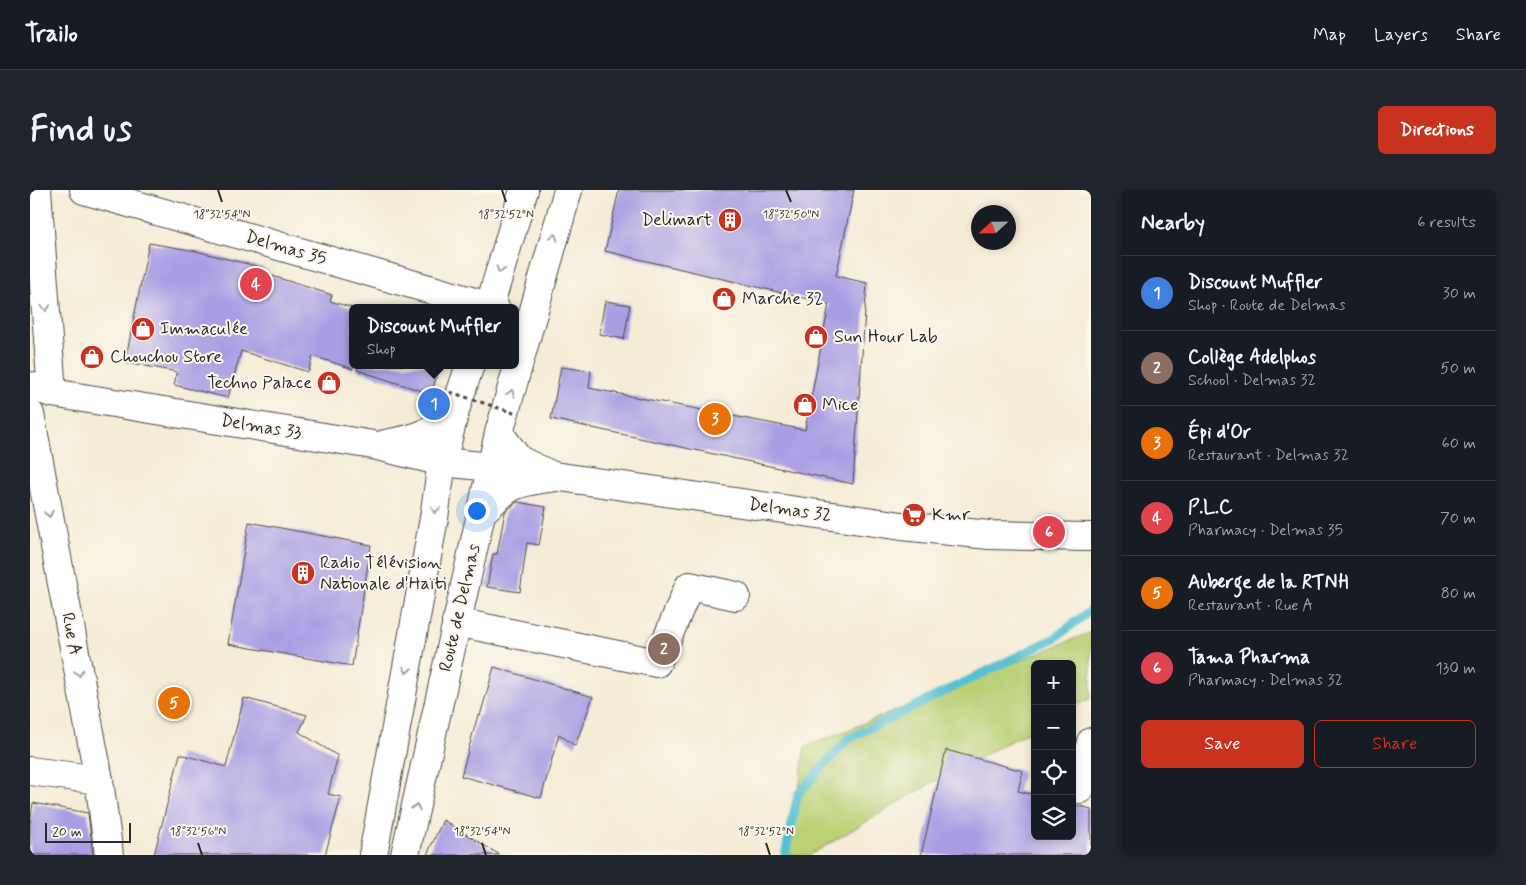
<!DOCTYPE html>
<html lang="en">
<head>
<meta charset="utf-8">
<style>
	:root { --surface:#171b24; --page:#20242c; --text:#f1f3f6; --muted:#9ea1a6; --line:#363941; --accent:#c8321e }
	body { margin:0; font-family:Mynerve,sans-serif; background:var(--page); color:var(--text) }
	.controls { position:absolute; right:15px; bottom:15px; display:grid; overflow:hidden; border-radius:8px; box-shadow:0 2px 8px #0003 }
	.controls button { width:45px; height:45px; display:grid; place-items:center; padding:0; border:0; border-bottom:1px solid var(--line); background:var(--surface); color:var(--text); font:25px sans-serif }
	.compass { position:absolute; left:941px; top:15px; width:45px; height:45px; border-radius:50%; background:var(--surface); box-shadow:0 2px 8px #0003; rotate:248deg }
	.scale { position:absolute; left:15px; bottom:12px; width:86px; box-sizing:border-box; padding-left:5px; border:2px solid #2b2b2b; border-top:0; font-size:14px; line-height:18px; white-space:nowrap; color:#2b2b2b; -webkit-text-stroke:4px #fbf7ec; paint-order:stroke }
	.you { position:absolute; left:446px; top:320px; width:18px; height:18px; margin:-12px; border:4px solid #fff; border-radius:50%; background:#1a73e8; box-shadow:0 0 0 8px #1a73e833 }
	.badge { display:grid; place-items:center; width:32px; height:32px; border-radius:50%; background:var(--accent); color:#fff; font-size:16px; font-weight:700 }
	.pin { position:absolute; translate:-50% -50%; border:2px solid #fff; box-shadow:0 1px 5px #0006 }
	.popup { position:absolute; left:319px; top:114px; width:170px; height:65px; box-sizing:border-box; display:grid; place-content:center; border-radius:8px; background:var(--surface); filter:drop-shadow(0 1px 4px #0005); font-size:16px; white-space:nowrap; color:var(--muted) }
	.popup b { font-size:19px; color:var(--text) }
	.popup::after { content:''; position:absolute; left:50%; top:100%; margin-left:-10px; border:10px solid transparent; border-top-color:var(--surface) }
	.list { margin:0; padding:0; list-style:none }
	h2 { display:flex; justify-content:space-between; align-items:center; height:65px; margin:0; padding:0 20px; font-size:21px }
	h2 small { font-size:16px; font-weight:400; color:var(--muted) }
	.list li { display:grid; grid-template-columns:32px 1fr auto; gap:15px; align-items:center; box-sizing:border-box; height:75px; padding:0 20px; border-top:1px solid var(--line) }
	.list b { display:block; font-size:19px; white-space:nowrap }
	.list p { margin:0; font-size:16px; white-space:nowrap; color:var(--muted) }
	.list em { font-size:16px; font-style:normal; color:var(--muted) }
	.actions { display:flex; gap:10px; padding:15px 20px }
	.actions a { flex:1; padding:11px 0; border:1px solid var(--accent); border-radius:8px; text-align:center; font-size:18px; color:var(--accent) }
	.actions .main { background:var(--accent); color:#fff }
	.icon { flex:none; width:28px; height:28px; fill:none; stroke:currentColor; stroke-width:2; stroke-linecap:round; stroke-linejoin:round }
	.map { position:relative; flex:none; width:1061px; height:665px; overflow:hidden; border-radius:8px }
	header { display:flex; align-items:center; gap:30px; box-sizing:border-box; height:70px; padding:0 25px; background:var(--surface); border-bottom:1px solid var(--line) }
	header strong { font-size:24px }
	nav { display:flex; gap:28px; margin-inline-start:auto; font-size:18px }
	.intro { display:flex; align-items:center; justify-content:space-between; box-sizing:border-box; height:120px; padding:0 30px }
	h1 { margin:0; font-size:35px }
	.button { padding:12px 22px; border-radius:8px; background:var(--accent); color:#fff; font-size:18px; font-weight:700 }
	main { display:flex; gap:30px; padding:0 30px }
	aside { flex:1; background:var(--surface); border-radius:8px; box-shadow:0 2px 8px #0003 }
	.map>svg:first-child { display:block }
	.green { fill:#b9d075; stroke:#727e50 }
	.lines { fill:none; stroke-linecap:round; stroke-linejoin:round }
	.stream { stroke:#55c0d1; stroke-width:9 }
	.building { fill:#a99ee3 }
	.minor-casing { stroke:#494845; stroke-width:30 }
	.major-casing { stroke:#494845; stroke-width:30 }
	.minor { stroke:#fff; stroke-width:28 }
	.major { stroke:#fff; stroke-width:28 }
	.path-bridge { stroke:#494845; stroke-width:3; stroke-dasharray:4 4; stroke-linecap:butt }
	.oneway { stroke:#a0a0a0 }
	.ticks { fill:none; stroke:#2b2b2b; stroke-width:2 }
	.labels { text-anchor:middle; dominant-baseline:central; stroke-width:4; stroke-linejoin:round; paint-order:stroke }
	.poi-label { font-size:18px; fill:#2b2b2b; stroke:#fbf7ec; text-anchor:start }
	.street-label { font-size:18px; fill:#2b2b2b; stroke:#fbf7ec }
	.ticks-label { font-size:12px; text-anchor:middle; fill:#2b2b2b; stroke:#fbf7ec; stroke-width:4; stroke-linejoin:round; paint-order:stroke }
</style>
</head>
<body>
<header>
<strong>Trailo</strong>
<nav><a>Map</a><a>Layers</a><a>Share</a></nav>
</header>
<div class="intro"><h1>Find us</h1><a class="button">Directions</a></div>
<main>
<div class="map">
<svg width="1061" height="665" viewBox="0 0 1061 665">
	<rect width="100%" height="100%" fill="#fbf7ec"/>
	<filter id="ink" filterUnits="userSpaceOnUse"><feTurbulence type="fractalNoise" baseFrequency=".02" numOctaves="2"/><feDisplacementMap in="SourceGraphic" scale="10" xChannelSelector="R" yChannelSelector="G"/><feConvolveMatrix kernelMatrix="1 2 1 2 8 2 1 2 1" color-interpolation-filters="sRGB"/></filter>
	<filter id="wash" filterUnits="userSpaceOnUse"><feTurbulence type="fractalNoise" baseFrequency=".0096" numOctaves="4" result="noise"/><feDisplacementMap in="SourceGraphic" scale="20" xChannelSelector="R" yChannelSelector="G"/><feGaussianBlur stdDeviation="1.12" result="paint"/><feColorMatrix in="noise" values="0 0 0 0 0 0 0 0 0 0 0 0 0 0 0 0 0 1.4 0 .05"/><feComposite in="paint" operator="in"/></filter>
	<g filter="url(#wash)">
		<rect width="100%" height="100%" fill="#f5ecd7"/>
		<!-- green -->
		<path class="green" d="M1061,442v66l-19,10v-44h-37v64l-102,54 -123,73h-21l16,-108z"/>
		<g class="lines">
			<!-- stream -->
			<path class="stream" d="M755,665l13,-61 50,-55 207,-101 36,-28"/>
		</g>
		<g id="blocks">
			<!-- building -->
			<g class="building">
				<path d="M589,0h235l-18,86 31,7 -14,201 -302,-65 10,-52 30,4 -2,17 216,42 24,-126 -224,-53z"/>
				<path d="M119,53l47,8 68,17 -1,5 69,22 -2,6 23,7v61l-40,-13 -5,16 -67,-21 -13,47 -54,-13 3,-13 -52,-10z"/>
				<path d="M575,111l25,4 -6,34 -25,-5z"/>
				<path d="M328,175h82l-9,29 -74,-24z"/>
				<path d="M487,312l29,5 -7,38 -12,-2 -7,49 -33,-5 6,-33h4l8,-42z"/>
				<path d="M219,332l122,23 -19,121 -124,-22z"/>
				<path d="M464,477l99,30 -18,49 -16,-12 -18,64 -80,-22 17,-61 2,1z"/>
				<path d="M214,508l63,17 -8,17 39,24 -10,38 13,3 -16,58h-171l26,-101 46,13z"/>
				<path d="M916,560l77,21 -5,20 17,4v41h37v-32l19,5v46h-170z"/>
				<path d="M3,613l55,10 5,42h-63v-31z"/>
				<path d="M413,630l57,35h-73z"/>
			</g>
		</g>
	</g>
	<g filter="url(#ink)">
		<use href="#blocks" fill-opacity="0" stroke="#494845" stroke-width="1"/>
		<g class="lines">
			<!-- minor casing -->
			<g class="minor-casing">
				<g id="minor">
					<path d="M7,0l15,203"/>
					<path d="M54,0l411,118"/>
					<path d="M0,224l69,366 10,75"/>
					<path d="M461,277l411,59 87,9 102,2"/>
					<path d="M426,432l201,41 32,-77 47,10"/>
					<path d="M0,581l69,9"/>
					<path d="M1050,599l11,-47"/>
				</g>
			</g>
			<!-- major casing -->
			<g class="major-casing">
				<g id="major">
					<path d="M459,118l35,-118"/>
					<path d="M0,196l22,7 321,52 69,17 49,5"/>
					<path d="M469,243l20,27 36,17"/>
					<path d="M355,254c40,-7 43,-9 71,-37"/>
					<path d="M451,323c29,-29 34,-31 74,-36"/>
					<path d="M343,665l61,-337 8,-56 14,-55 14,-42"/>
					<path d="M375,665l94,-422 69,-243"/>
				</g>
			</g>
			<!-- minor -->
			<use href="#minor" class="minor"/>
			<!-- major -->
			<use href="#major" class="major"/>
			<!-- path-bridge -->
			<path class="path-bridge" d="M420,202l64,21"/>
		</g>
		<!-- one-way arrows -->
		<defs><path id="oneway-chevron" d="M-2-3.5L2.5 0L-2 3.5" fill="none" stroke-width="1.6" stroke-linecap="round" stroke-linejoin="round" transform="scale(1.25)"/></defs>
		<g class="oneway">
			<use href="#oneway-chevron" transform="translate(524 47) rotate(-74)"/>
			<use href="#oneway-chevron" transform="translate(470 80) rotate(107)"/>
			<use href="#oneway-chevron" transform="translate(16 118) rotate(86)"/>
			<use href="#oneway-chevron" transform="translate(481 203) rotate(-75)"/>
			<use href="#oneway-chevron" transform="translate(405 320) rotate(98)"/>
			<use href="#oneway-chevron" transform="translate(19 324) rotate(79)"/>
			<use href="#oneway-chevron" transform="translate(377 480) rotate(100)"/>
			<use href="#oneway-chevron" transform="translate(49 483) rotate(79)"/>
			<use href="#oneway-chevron" transform="translate(386 617) rotate(-78)"/>
		</g>
	</g>
	<!-- ticks -->
	<path class="ticks" d="M188,0l4,12M472,0l4,12M756,0l5,12M168,653l4,12M452,653l4,12M736,653l4,12"/>
	<!-- icons -->
	<defs>
		<g id="building-disc" transform="scale(1.25)"><circle r="9.5" fill="#c8321e" stroke="#fbf7ec"/><path d="M-4-6H4V6H1V3H-1V6H-4ZM-2.5-4.3h1.7v1.8h-1.7ZM.8-4.3h1.7v1.8H.8ZM-2.5-1h1.7V.8h-1.7ZM.8-1h1.7V.8H.8Z" fill="#fff"/></g>
		<g id="shop-disc" transform="scale(1.25)"><circle r="9.5" fill="#c8321e" stroke="#fbf7ec"/><path d="M-5-2.5h2.3a2.7 3.5 0 0 1 5.4 0H5L5.5 6h-11ZM-1.5-2.5h3a1.5 2.3 0 0 0-3 0Z" fill="#fff"/></g>
		<g id="supermarket-disc" transform="scale(1.25)"><circle r="9.5" fill="#c8321e" stroke="#fbf7ec"/><path d="M-6-5.5h2.5l.6 2H6L4.5 2H-2.5L-4.4-4H-6ZM-1.5 3.2a1.3 1.3 0 1 0 .1 0ZM3 3.2a1.3 1.3 0 1 0 .1 0Z" fill="#fff"/></g>
	</defs>
	<g fill-rule="evenodd">
		<use href="#building-disc" x="700" y="30"/>
		<use href="#shop-disc" x="694" y="109"/>
		<use href="#shop-disc" x="113" y="139"/>
		<use href="#shop-disc" x="786" y="147"/>
		<use href="#shop-disc" x="62" y="167"/>
		<use href="#shop-disc" x="299" y="193"/>
		<use href="#shop-disc" x="775" y="215"/>
		<use href="#supermarket-disc" x="884" y="325"/>
		<use href="#building-disc" x="273" y="383"/>
	</g>
	<g class="labels">
		<!-- poi labels -->
		<g class="poi-label">
			<text x="682" y="30" text-anchor="end">Delimart</text>
			<text x="712" y="109">Marche 32</text>
			<text x="130" y="139">Immaculée</text>
			<text x="804" y="147">Sun Hour Lab</text>
			<text x="80" y="167">Chouchou Store</text>
			<text x="282" y="193" text-anchor="end">Techno Palace</text>
			<text x="792" y="215">Mice</text>
			<text x="902" y="325">Kmr</text>
			<text x="290" y="373">Radio Télévision<tspan x="290" dy="21">Nationale d'Haïti</tspan></text>
		</g>
		<!-- street labels -->
		<g class="street-label">
			<text transform="translate(256 58) rotate(16)">Delmas 35</text>
			<text transform="translate(231 237) rotate(9)">Delmas 33</text>
			<text transform="translate(760 320) rotate(8)">Delmas 32</text>
			<text transform="translate(430 418) rotate(-77)">Route de Delmas</text>
			<text transform="translate(41 444) rotate(79)">Rue A</text>
		</g>
	</g>
	<g class="ticks-label">
		<text x="192" y="28">18°32'54"N</text>
		<text x="476" y="28">18°32'52"N</text>
		<text x="761" y="28">18°32'50"N</text>
		<text x="168" y="645">18°32'56"N</text>
		<text x="452" y="645">18°32'54"N</text>
		<text x="736" y="645">18°32'52"N</text>
	</g>
</svg>
<div class="controls">
<button>+</button>
<button>−</button>
<button><svg class="icon" aria-label="locate" viewBox="0 0 24 24"><circle cx="12" cy="12" r="6"/><path d="M12 2v4M12 18v4M2 12h4M18 12h4"/></svg></button>
<button><svg class="icon" aria-label="layers" viewBox="0 0 24 24"><path d="M12 4l9 5-9 5-9-5zM3 14l9 5 9-5"/></svg></button>
</div>
<svg class="compass" viewBox="-18 -18 36 36"><path d="M0-13l5 13h-10z" fill="#e53935"/><path d="M0 13l5-13h-10z" fill="#9ea1a6"/></svg>
<div class="scale">20 m</div>
<div class="you"></div>
<div class="pin badge" style="left:404px;top:214px;background:#3f7fe0">1</div>
<div class="popup"><b>Discount Muffler</b>Shop</div>
<div class="pin badge" style="left:634px;top:459px;background:#8d6e63">2</div>
<div class="pin badge" style="left:685px;top:229px;background:#e8710a">3</div>
<div class="pin badge" style="left:226px;top:94px;background:#e0444e">4</div>
<div class="pin badge" style="left:144px;top:513px;background:#e8710a">5</div>
<div class="pin badge" style="left:1019px;top:342px;background:#e0444e">6</div>
</div>
<aside>
<h2>Nearby<small>6 results</small></h2>
<ul class="list">
<li><span class="badge" style="background:#3f7fe0">1</span><div><b>Discount Muffler</b><p>Shop · Route de Delmas</p></div><em>30 m</em></li>
<li><span class="badge" style="background:#8d6e63">2</span><div><b>Collège Adelphos</b><p>School · Delmas 32</p></div><em>50 m</em></li>
<li><span class="badge" style="background:#e8710a">3</span><div><b>Épi d'Or</b><p>Restaurant · Delmas 32</p></div><em>60 m</em></li>
<li><span class="badge" style="background:#e0444e">4</span><div><b>P.L.C</b><p>Pharmacy · Delmas 35</p></div><em>70 m</em></li>
<li><span class="badge" style="background:#e8710a">5</span><div><b>Auberge de la RTNH</b><p>Restaurant · Rue A</p></div><em>80 m</em></li>
<li><span class="badge" style="background:#e0444e">6</span><div><b>Tama Pharma</b><p>Pharmacy · Delmas 32</p></div><em>130 m</em></li>
</ul>
<div class="actions"><a class="main">Save</a><a>Share</a></div>
</aside>
</main>
</body>
</html>
